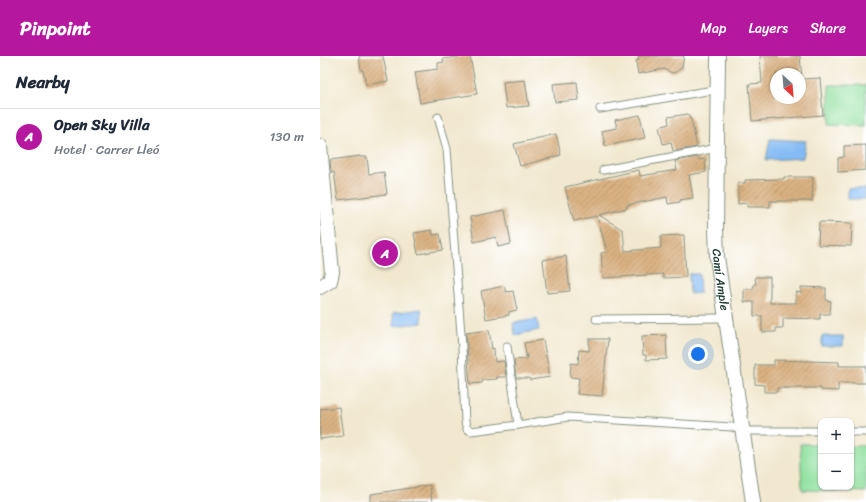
<!DOCTYPE html>
<html lang="en">
<head>
<meta charset="utf-8">
<style>
	:root { --surface:#fff; --page:#f2f2f3; --text:#1f2937; --muted:#747a83; --line:#e0e1e3; --accent:#b5179e }
	body { margin:0; font-family:Sriracha,sans-serif; background:var(--page); color:var(--text) }
	.controls { position:absolute; right:12px; bottom:12px; display:grid; overflow:hidden; border-radius:8px; box-shadow:0 1px 3px #0004 }
	.controls button { width:36px; height:36px; display:grid; place-items:center; padding:0; border:0; border-bottom:1px solid var(--line); background:var(--surface); color:var(--text); font:20px sans-serif }
	.compass { position:absolute; left:450px; top:12px; width:36px; height:36px; border-radius:50%; background:var(--surface); box-shadow:0 1px 3px #0004; rotate:154deg }
	.you { position:absolute; left:378px; top:298px; width:14px; height:14px; margin:-10px; border:3px solid #fff; border-radius:50%; background:#1a73e8; box-shadow:0 0 0 6px #1a73e833 }
	.badge { display:grid; place-items:center; width:26px; height:26px; border-radius:50%; background:var(--accent); color:#fff; font-size:13px; font-weight:700 }
	.pin { position:absolute; translate:-50% -50%; border:2px solid #fff; box-shadow:0 1px 4px #0006 }
	.list { margin:0; padding:0; list-style:none }
	h2 { display:flex; justify-content:space-between; align-items:center; height:52px; margin:0; padding:0 16px; font-size:17px }
	h2 small { font-size:13px; font-weight:400; color:var(--muted) }
	.list li { display:grid; grid-template-columns:26px 1fr auto; gap:12px; align-items:center; box-sizing:border-box; height:56px; padding:0 16px; border-top:1px solid var(--line) }
	.list b { display:block; font-size:15px; white-space:nowrap }
	.list p { margin:0; font-size:13px; white-space:nowrap; color:var(--muted) }
	.list em { font-size:13px; font-style:normal; color:var(--muted) }
	.map { position:relative; flex:none; width:546px; height:446px; overflow:hidden }
	header { display:flex; align-items:center; gap:24px; box-sizing:border-box; height:56px; padding:0 20px; background:var(--accent); color:#fff }
	header strong { font-size:19px }
	nav { display:flex; gap:22px; margin-inline-start:auto; font-size:14px }
	main { display:flex }
	aside { flex:1; background:var(--surface) }
	.map>svg:first-child { display:block }
	.garden { fill:#90e09f; stroke:#588e6a }
	.water { fill:#85bbf4; stroke:#527c94 }
	.building { fill:url(#building-hatch); fill-rule:evenodd }
	.lines { fill:none; stroke-linecap:round; stroke-linejoin:round }
	.lane-casing { stroke:#889282; stroke-width:9 }
	.street-casing { stroke:#889282; stroke-width:16 }
	.lane { stroke:#fff; stroke-width:7 }
	.street { stroke:#fff; stroke-width:14 }
	.labels { text-anchor:middle; dominant-baseline:central; stroke-width:3; stroke-linejoin:round; paint-order:stroke }
	.street-label { font-size:12px; fill:#1f3d34; stroke:#fff }
</style>
</head>
<body>
<header>
<strong>Pinpoint</strong>
<nav><a>Map</a><a>Layers</a><a>Share</a></nav>
</header>
<main>
<aside>
<h2>Nearby<small></small></h2>
<ul class="list">
<li><span class="badge">A</span><div><b>Open Sky Villa</b><p>Hotel · Carrer Lleó</p></div><em>130 m</em></li>
</ul>
</aside>
<div class="map">
<svg width="546" height="446" viewBox="0 0 546 446">
	<defs>
		<pattern id="building-hatch" width="6" height="6" patternUnits="userSpaceOnUse"><rect width="6" height="6" fill="#dbb283"/><path d="M-1 1l2-2M0 6l6-6M5 7l2-2" fill="none" stroke="#b1926c"/></pattern>
	</defs>
	<rect width="100%" height="100%" fill="#fff"/>
	<filter id="ink" filterUnits="userSpaceOnUse"><feTurbulence type="fractalNoise" baseFrequency=".025" numOctaves="2"/><feDisplacementMap in="SourceGraphic" scale="8" xChannelSelector="R" yChannelSelector="G"/><feConvolveMatrix kernelMatrix="1 2 1 2 8 2 1 2 1" color-interpolation-filters="sRGB"/></filter>
	<filter id="wash" filterUnits="userSpaceOnUse"><feTurbulence type="fractalNoise" baseFrequency=".012" numOctaves="4" result="noise"/><feDisplacementMap in="SourceGraphic" scale="16" xChannelSelector="R" yChannelSelector="G"/><feGaussianBlur stdDeviation="0.9" result="paint"/><feColorMatrix in="noise" values="0 0 0 0 0 0 0 0 0 0 0 0 0 0 0 0 0 1.4 0 .05"/><feComposite in="paint" operator="in"/></filter>
	<g filter="url(#wash)">
		<rect width="100%" height="100%" fill="#f1e8cf"/>
		<!-- garden -->
		<g class="garden">
			<path d="M509,29h37v40l-37,-1z"/>
			<path d="M480,388h21v43h30v-41h15v46l-64,-2z"/>
		</g>
		<!-- water -->
		<g class="water">
			<path d="M450,83l36,2 -3,17 -37,2z"/>
			<path d="M528,132l18,1v10h-18z"/>
			<path d="M369,218h10l1,19 -10,1z"/>
			<path d="M101,253l1,14 -28,3 -1,-13z"/>
			<path d="M217,263l2,11 -24,5 -2,-12z"/>
			<rect x="502" y="280" width="21" height="10"/>
		</g>
		<g id="blocks">
			<!-- building -->
			<g class="building">
				<path d="M39,0h24l5,25 -22,4 -3,-15h-2z"/>
				<path d="M143,0h7l7,38 -57,9 -5,-31 23,-3v-6l6,-1 -1,-3z"/>
				<path d="M318,0h46l-2,11 -6,5 -4,1 -8,-4 -26,5 -2,-13 3,-1z"/>
				<path d="M440,0h40l2,23 18,-1 3,37 -71,6 -3,-37 13,-1zM456,18h24v24h-24z"/>
				<path d="M205,24l4,26 -23,2 -3,-26z"/>
				<path d="M257,26l2,18 -24,2 -2,-18z"/>
				<path d="M368,58l2,5h1l6,28 -24,4 -2,-9 -8,2 -4,-17 10,-3 -1,-7z"/>
				<path d="M320,59l5,23 -40,8 -3,-15 15,-3 -2,-8z"/>
				<path d="M236,78l5,21 -41,11 -6,-22z"/>
				<path d="M546,89v25l-28,2v-14l6,-1v-11z"/>
				<path d="M40,100v1h7l2,17 15,-2 3,22 -49,6 -4,-28 -3,1 -1,-13z"/>
				<path d="M378,101l1,3 6,-1 1,13 -17,3 4,23 -13,2v2l-12,2 -1,-7 -40,8v3l-28,7 24,15 2,21 36,-3v-12l23,-1 2,42 -23,1v-4l-60,4 -2,-25 6,-1 -10,-36 -23,5 -9,-34 74,-17 1,6 37,-6 -2,-9z"/>
				<path d="M464,121h29l-1,24h-42v6h-23v-4l-9,1v-21h7v-3l39,-1z"/>
				<path d="M185,154l6,34 -13,3 -2,-10 -22,5 -4,-25z"/>
				<path d="M499,166l33,1 -1,23 -33,-1z"/>
				<path d="M112,174l1,5 7,-1 3,16 -25,4 -4,-21z"/>
				<path d="M246,200l4,35 -23,2 -4,-33z"/>
				<path d="M435,221h15v26h26v-11l5,1v-6l25,1v12l5,1 -1,13h-10v5l-37,-1v10h-7v4h-14v-16h-8v-14h-10v-13h9l1,-5h2z"/>
				<path d="M184,230l2,6 7,-1 4,19 -8,2v3l-23,4 -5,-28z"/>
				<path d="M169,274l3,19 2,-1 1,14 9,-1 2,16h-9v2l-14,1 -1,3 -12,1 -4,-51z"/>
				<path d="M346,279l1,24 -21,1v-5h-3l-1,-19z"/>
				<path d="M269,283h19l-6,57 -25,-2 2,-16 -9,-1 1,-14 7,1 1,-14 10,1z"/>
				<path d="M223,284l7,37 -20,3 -1,-2h-13l-2,-18 13,-1 -3,-16z"/>
				<path d="M454,304l65,2v4h27v17h-28v8l-17,-1v-2h-44v4h-13v-7l-9,-1v-19h19z"/>
				<path d="M19,351l4,29 -23,3v-30z"/>
				<path d="M110,429l2,17h-61v-8z"/>
			</g>
		</g>
	</g>
	<g filter="url(#ink)">
		<use href="#blocks" fill-opacity="0" stroke="#889282" stroke-width="1"/>
		<g class="lines">
			<!-- lane casing -->
			<g class="lane-casing">
				<g id="lane">
					<path d="M280,53l119,-20"/>
					<path d="M118,61l9,32 15,198 3,75 2,7 4,2 47,-6"/>
					<path d="M283,114l114,-22"/>
					<path d="M276,263l130,-1"/>
					<path d="M187,290l11,79 50,-8 164,10 11,4h78"/>
					<path d="M531,376h15"/>
				</g>
			</g>
			<!-- street casing -->
			<g class="street-casing">
				<g id="street">
					<path id="s1" d="M398,0l-2,173 1,28 36,245"/>
					<path d="M0,90l12,126 -2,9 -10,6"/>
				</g>
			</g>
			<!-- lane -->
			<use href="#lane" class="lane"/>
			<!-- street -->
			<use href="#street" class="street"/>
		</g>
	</g>
	<g class="labels">
		<!-- street labels -->
		<g class="street-label">
			<text stroke="none"><textPath href="#s1" startOffset="224">Camí Ample</textPath></text>
		</g>
	</g>
</svg>
<div class="controls">
<button>+</button>
<button>−</button>
</div>
<svg class="compass" viewBox="-18 -18 36 36"><path d="M0-13l5 13h-10z" fill="#e53935"/><path d="M0 13l5-13h-10z" fill="#747a83"/></svg>
<div class="you"></div>
<div class="pin badge" style="left:65px;top:197px">A</div>
</div>
</main>
</body>
</html>
